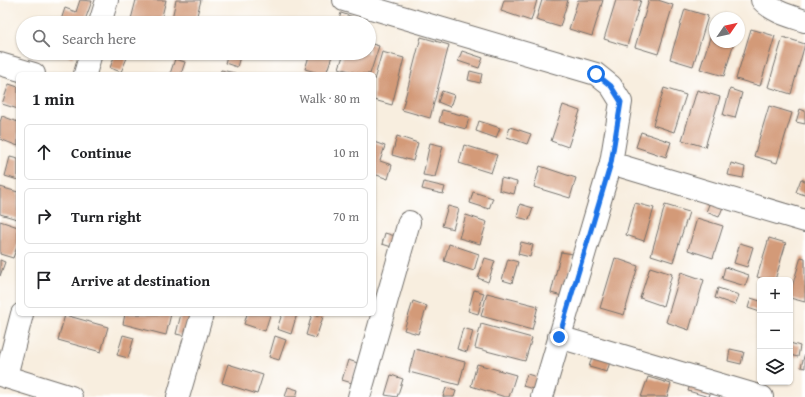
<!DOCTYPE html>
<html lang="en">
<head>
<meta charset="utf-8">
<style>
	:root { --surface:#fff; --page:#f6f6f6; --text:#202124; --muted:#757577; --line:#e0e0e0 }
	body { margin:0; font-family:"Gentium Book Plus",serif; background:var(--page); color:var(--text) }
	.controls { position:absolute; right:12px; bottom:12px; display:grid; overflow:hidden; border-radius:6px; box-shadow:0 1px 3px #0004 }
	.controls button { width:36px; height:36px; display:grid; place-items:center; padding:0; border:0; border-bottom:1px solid var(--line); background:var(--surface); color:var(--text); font:20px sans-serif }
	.compass { position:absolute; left:709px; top:12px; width:36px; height:36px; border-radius:50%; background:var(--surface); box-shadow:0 1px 3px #0004; rotate:56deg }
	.stop { position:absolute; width:12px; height:12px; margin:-9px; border:3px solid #1a73e8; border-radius:50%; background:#fff }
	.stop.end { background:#1a73e8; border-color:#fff; box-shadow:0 1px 4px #0008 }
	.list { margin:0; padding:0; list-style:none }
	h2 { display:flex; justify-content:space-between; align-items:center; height:52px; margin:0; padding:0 16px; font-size:17px }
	h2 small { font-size:13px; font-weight:400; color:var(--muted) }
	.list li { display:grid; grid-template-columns:26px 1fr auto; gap:12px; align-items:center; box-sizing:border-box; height:56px; margin:0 8px 8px; padding:0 8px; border:1px solid var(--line); border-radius:6px }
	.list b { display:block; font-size:15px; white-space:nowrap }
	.list em { font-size:13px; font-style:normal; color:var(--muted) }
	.icon { flex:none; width:22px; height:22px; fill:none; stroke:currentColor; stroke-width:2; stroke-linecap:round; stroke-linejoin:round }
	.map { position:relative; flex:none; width:805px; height:397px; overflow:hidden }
	.search { position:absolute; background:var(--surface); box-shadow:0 1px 3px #0004; left:16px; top:16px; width:360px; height:44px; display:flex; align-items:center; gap:10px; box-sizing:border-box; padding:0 14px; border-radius:22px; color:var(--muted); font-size:15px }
	.panel { position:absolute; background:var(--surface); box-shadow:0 1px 3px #0004; left:16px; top:72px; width:360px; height:244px; border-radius:6px }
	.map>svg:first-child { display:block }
	.building { fill:#d39a78 }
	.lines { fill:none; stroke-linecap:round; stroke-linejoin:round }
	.minor-casing { stroke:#736f6a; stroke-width:24 }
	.tertiary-casing { stroke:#736f6a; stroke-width:24 }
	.minor { stroke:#fff; stroke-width:22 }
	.tertiary { stroke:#fff; stroke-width:22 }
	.route { stroke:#1a73e8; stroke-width:5 }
</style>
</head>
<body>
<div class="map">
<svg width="805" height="397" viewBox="0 0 805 397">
	<rect width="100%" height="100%" fill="#fff"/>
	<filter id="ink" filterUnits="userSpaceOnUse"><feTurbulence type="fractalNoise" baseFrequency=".025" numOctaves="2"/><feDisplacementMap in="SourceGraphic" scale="8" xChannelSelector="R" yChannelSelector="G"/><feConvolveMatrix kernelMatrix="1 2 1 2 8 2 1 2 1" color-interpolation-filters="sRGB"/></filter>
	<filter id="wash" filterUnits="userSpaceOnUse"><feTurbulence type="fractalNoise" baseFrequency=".012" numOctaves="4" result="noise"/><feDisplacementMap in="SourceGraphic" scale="16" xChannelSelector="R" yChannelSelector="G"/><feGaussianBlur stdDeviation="0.9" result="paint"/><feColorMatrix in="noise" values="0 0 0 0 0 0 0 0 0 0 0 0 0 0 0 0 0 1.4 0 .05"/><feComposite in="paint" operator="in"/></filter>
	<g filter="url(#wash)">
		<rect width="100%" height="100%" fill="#f8eedf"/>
		<g id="blocks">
			<!-- building -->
			<g class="building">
				<path d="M80,0l12,1 -8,22h-24l5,-15 11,4z"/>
				<path d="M136,0h30l-5,20 -11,-2 -1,5h-19z"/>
				<path d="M176,0h25l-6,23h-24z"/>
				<path d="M504,0h33l-6,21 -30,-10z"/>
				<path d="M542,0h26l-8,27 -24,-7z"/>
				<path d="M578,0h25l-11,36 -23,-7z"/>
				<path d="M616,0h25l-14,46 -23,-7z"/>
				<path d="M649,0h9l15,5 -15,49 -23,-7z"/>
				<path d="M685,9l23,7 -15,50 -23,-7z"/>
				<path d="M341,13l12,4 -2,6h-13z"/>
				<path d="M715,22v20h19l-10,34 -24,-7z"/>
				<path d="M751,29l24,7 -15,50 -24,-7z"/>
				<path d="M421,37l28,8 -19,73 -28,-8z"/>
				<path d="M783,37l22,7 -14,50 -23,-7z"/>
				<path d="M369,43l10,3 -9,28h-10l-21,-6 5,-15h25z"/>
				<path d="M462,51l21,7 -4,10 -21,-7z"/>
				<path d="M382,52l22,6 -12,47 -18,-5v-20z"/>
				<path d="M61,53h13l-2,4z"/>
				<path d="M228,53h13l-4,14 -12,-4z"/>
				<path d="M310,53h23l-7,21h-4l-17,-5z"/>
				<path d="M115,54l12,4 -6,14 -11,-4z"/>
				<path d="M175,59l10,3 -4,12h-11z"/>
				<path d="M221,70l14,3v1h-15z"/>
				<path d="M470,71l12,3 -2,9 -12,-3z"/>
				<path d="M9,84l9,3v22l-16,-5z"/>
				<path d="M664,88l22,7 -12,37 -21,-7z"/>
				<path d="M730,89l12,4 -7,25 -12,-3z"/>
				<path d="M697,90l23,7 -15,50 -23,-7z"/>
				<path d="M442,91l12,4 -4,12 -12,-5z"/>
				<path d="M563,105l17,6 -12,36 -17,-6z"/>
				<path d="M769,106l23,7 -15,50 -23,-7z"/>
				<path d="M800,109l5,2v13l-9,-2z"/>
				<path d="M442,110l27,7 -3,12 -27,-7z"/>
				<path d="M2,116l16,6v24l-18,-7v-17z"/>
				<path d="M479,121l21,7 -4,10 -20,-7z"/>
				<path d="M510,127l21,7 -4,10 -20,-7z"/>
				<path d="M641,132l30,10 -5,15 -30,-10z"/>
				<path d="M397,136l21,7 -5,18 -21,-6z"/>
				<path d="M374,142l11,4 -5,15 12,4 -4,14 -14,-5z"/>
				<path d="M430,143l13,3 -8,31 -12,-2z"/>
				<path d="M464,145l33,10 -6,18 -32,-10z"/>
				<path d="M10,157l8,2v21l-13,-4z"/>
				<path d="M731,163l14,4 -2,11 -15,-3z"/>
				<path d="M540,166l36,12 -6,20 -36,-11z"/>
				<path d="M501,178l16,4 -3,12 -15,-4z"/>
				<path d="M801,179l4,2v14l-9,-3z"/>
				<path d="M424,182l21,5 -2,7 -21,-5z"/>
				<path d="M0,187l18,5v24l-1,3 -17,-5z"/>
				<path d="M473,192l20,6 -4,11 -19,-6z"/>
				<path d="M710,202l13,5 -4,10 -13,-5z"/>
				<path d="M635,203l19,5 -10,33 -18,-6z"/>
				<path d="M520,204l13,4 -4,12 -12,-3z"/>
				<path d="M665,205l24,7 -16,50 -22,-7z"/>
				<path d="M448,206l11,3 -6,20 -11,-3z"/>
				<path d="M466,215l21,7 -7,22 -21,-6z"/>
				<path d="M697,218l26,8 -10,32 -25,-8z"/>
				<path d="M0,221l18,6v17l-5,14 -13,-4z"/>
				<path d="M385,233l10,3 -3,11 -10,-3z"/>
				<path d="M769,238l17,5 -11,37h-7l-11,-3z"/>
				<path d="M521,242l12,3 -3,12 -12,-3z"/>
				<path d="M740,243l13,4 -6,20 -13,-4z"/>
				<path d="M449,244l30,10 -5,17 -30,-10z"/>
				<path d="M561,252l12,2 -11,42 -11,-3z"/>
				<path d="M801,257l4,1v44l-15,-4v-5z"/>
				<path d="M485,258l10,3 -7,21 -10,-4z"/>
				<path d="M615,258l23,8 -14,49 -24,-7z"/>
				<path d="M508,259l10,3 -6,21 -10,-3z"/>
				<path d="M0,260l5,2 -5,14z"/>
				<path d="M650,267l22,7 -9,32 -23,-8z"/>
				<path d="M725,267l24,8 -4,11 -23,-7z"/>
				<path d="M681,272l23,8 -15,50 -23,-8z"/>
				<path d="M718,288l21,7 -4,10 -20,-7z"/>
				<path d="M474,290l10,3 -6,21 -10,-3z"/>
				<path d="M487,293l51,13 -6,24 -51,-14z"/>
				<path d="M751,298l9,3v11l-12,-4z"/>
				<path d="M413,301l14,5 -9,28 -14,-4z"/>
				<path d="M125,314h46l-5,21 -43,-11z"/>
				<path d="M181,314h15l-6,23 -14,-3z"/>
				<path d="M247,314h18l5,1 -5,16 -21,-7z"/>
				<path d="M282,314h15l-6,20 -14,-5z"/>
				<path d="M312,314l11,3 -7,21 -10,-3z"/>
				<path d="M65,315l43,12 -7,25 -43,-12z"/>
				<path d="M481,324l51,14 -7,23 -50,-13z"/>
				<path d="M463,328l10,3 -6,21 -10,-3z"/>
				<path d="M123,335l11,3 -6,20 -11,-3z"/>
				<path d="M275,336l11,4 -7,20 -10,-3z"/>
				<path d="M790,343l10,3 -2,11 -8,-2z"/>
				<path d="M415,349l50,13 -6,23 -50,-13z"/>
				<path d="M730,349l14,3 -3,12 -13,-3z"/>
				<path d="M593,353l18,5 -4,14 -18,-5z"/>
				<path d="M805,353v15l-4,-1z"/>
				<path d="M348,360l10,3 -6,20 -10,-3z"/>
				<path d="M228,364l35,11 -6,19 -35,-11z"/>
				<path d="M477,364l39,11 -7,22h-4l-34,-11z"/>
				<path d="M527,374l10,3 -4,12 -10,-3z"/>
				<path d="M391,375l12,4 -6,18 -12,-2z"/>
				<path d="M648,377l23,7 -4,13h-26z"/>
				<path d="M691,381l21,6 -3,10 -21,-6z"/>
				<path d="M288,387l10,3 -2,7h-11z"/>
				<path d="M446,388l10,3 -2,6h-11z"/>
			</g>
		</g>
	</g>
	<g filter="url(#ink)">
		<use href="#blocks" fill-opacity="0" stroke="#736f6a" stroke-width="1"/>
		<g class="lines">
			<!-- minor casing -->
			<g class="minor-casing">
				<g id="minor">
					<path d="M344,0l252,74 15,12 10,16 -10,61 -69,234"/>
					<path d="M762,0c11,12 28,16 43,21"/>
					<path d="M100,23l7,-23"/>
					<path d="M0,64l34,10"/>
					<path d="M85,74l6,-21"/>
					<path d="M611,163l194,58"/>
					<path d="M559,337l203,60"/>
					<path d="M6,376l16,-62"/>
					<path d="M178,397l24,-83"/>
					<path d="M359,397l50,-175"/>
				</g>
			</g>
			<!-- tertiary casing -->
			<g class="tertiary-casing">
				<path id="tertiary" d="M0,375l71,22"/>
			</g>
			<!-- minor -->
			<use href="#minor" class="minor"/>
			<!-- tertiary -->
			<use href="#tertiary" class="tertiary"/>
		</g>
	</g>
	<g class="lines" filter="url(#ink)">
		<!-- route -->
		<path class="route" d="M559,337l52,-174 10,-61 -10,-16 -15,-12"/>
	</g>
</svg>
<div class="controls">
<button>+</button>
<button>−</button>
<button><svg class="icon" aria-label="layers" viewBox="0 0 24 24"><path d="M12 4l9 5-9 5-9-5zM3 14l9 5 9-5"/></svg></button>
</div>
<svg class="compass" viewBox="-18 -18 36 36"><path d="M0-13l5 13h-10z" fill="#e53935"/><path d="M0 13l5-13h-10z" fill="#757577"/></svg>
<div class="stop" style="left:596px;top:74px"></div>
<div class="stop end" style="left:559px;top:337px"></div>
<div class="search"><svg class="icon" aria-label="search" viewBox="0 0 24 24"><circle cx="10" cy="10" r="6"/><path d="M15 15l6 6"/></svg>Search here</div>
<section class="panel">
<h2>1 min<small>Walk · 80 m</small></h2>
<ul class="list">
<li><svg class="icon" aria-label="ahead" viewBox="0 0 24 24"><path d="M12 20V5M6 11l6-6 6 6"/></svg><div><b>Continue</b></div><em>10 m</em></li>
<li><svg class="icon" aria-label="right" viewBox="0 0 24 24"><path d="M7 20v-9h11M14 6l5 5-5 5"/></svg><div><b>Turn right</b></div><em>70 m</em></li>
<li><svg class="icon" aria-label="arrive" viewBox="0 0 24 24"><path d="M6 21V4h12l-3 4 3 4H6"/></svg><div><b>Arrive at destination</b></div></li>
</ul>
</section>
</div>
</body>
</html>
